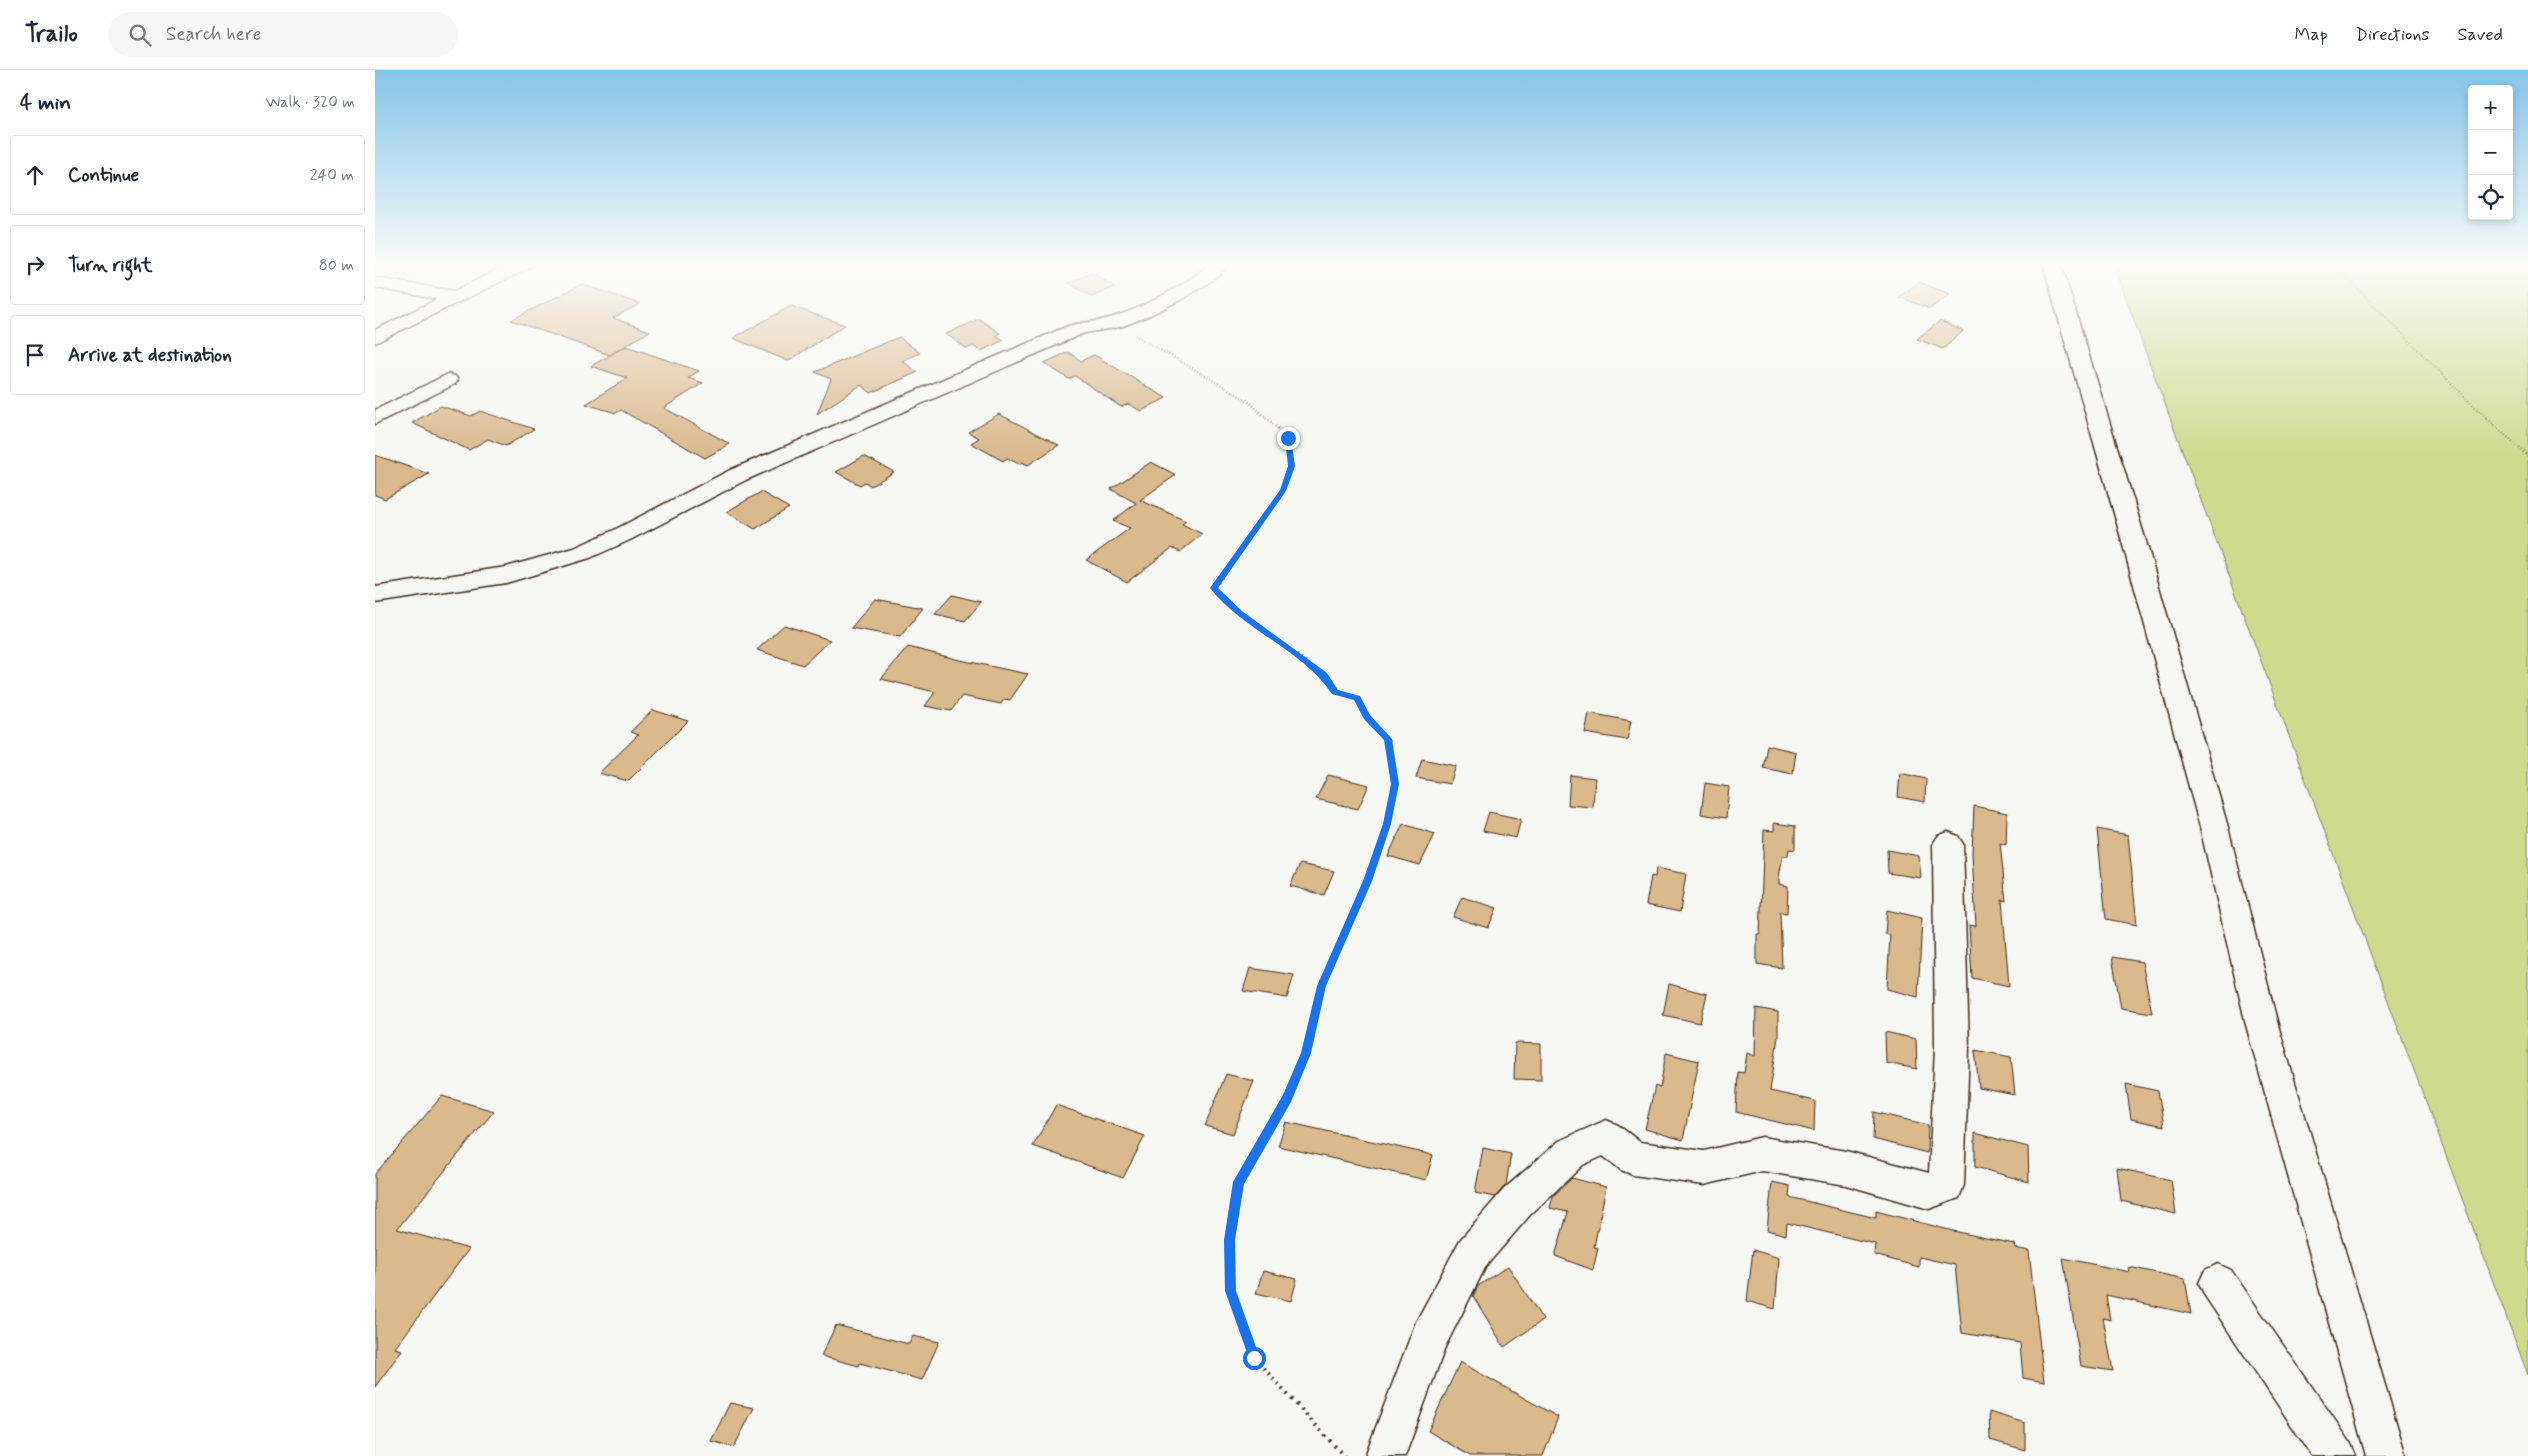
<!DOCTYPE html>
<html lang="en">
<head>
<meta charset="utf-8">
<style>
	:root { --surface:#fff; --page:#f6f6f7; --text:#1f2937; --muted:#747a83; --line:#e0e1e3 }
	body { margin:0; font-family:Mynerve,sans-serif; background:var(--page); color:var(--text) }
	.controls { position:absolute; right:15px; top:15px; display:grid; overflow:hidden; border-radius:5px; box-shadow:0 2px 8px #0003 }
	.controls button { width:45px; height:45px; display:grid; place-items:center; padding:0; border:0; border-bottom:1px solid var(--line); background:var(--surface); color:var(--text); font:25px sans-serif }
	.stop { position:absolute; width:15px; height:15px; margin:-11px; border:4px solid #1a73e8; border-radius:50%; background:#fff }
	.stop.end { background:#1a73e8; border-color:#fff; box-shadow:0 1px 5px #0008 }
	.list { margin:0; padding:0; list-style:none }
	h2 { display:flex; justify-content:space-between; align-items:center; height:65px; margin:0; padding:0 20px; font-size:21px }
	h2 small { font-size:16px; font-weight:400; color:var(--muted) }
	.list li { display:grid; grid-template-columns:32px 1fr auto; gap:15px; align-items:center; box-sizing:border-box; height:80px; margin:0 10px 10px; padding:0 10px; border:1px solid var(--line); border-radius:5px }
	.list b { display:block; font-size:19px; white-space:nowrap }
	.list em { font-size:16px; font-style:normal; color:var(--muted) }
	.icon { flex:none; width:28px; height:28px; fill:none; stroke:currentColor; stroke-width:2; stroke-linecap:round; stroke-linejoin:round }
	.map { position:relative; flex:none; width:2153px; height:1386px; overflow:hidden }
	header { display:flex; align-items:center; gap:30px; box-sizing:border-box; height:70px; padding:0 25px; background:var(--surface); border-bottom:1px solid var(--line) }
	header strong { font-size:24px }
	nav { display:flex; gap:28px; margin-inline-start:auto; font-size:18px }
	.search { width:350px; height:45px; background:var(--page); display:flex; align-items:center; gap:12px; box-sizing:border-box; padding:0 18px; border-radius:28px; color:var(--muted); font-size:19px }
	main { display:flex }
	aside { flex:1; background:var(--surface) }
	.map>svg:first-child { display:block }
	.green { fill:#cedb8e; stroke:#848256 }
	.building { fill:#dab98d; stroke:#3b2a1e }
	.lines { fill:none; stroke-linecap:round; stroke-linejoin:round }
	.minor-casing { stroke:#3b2a1e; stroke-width:3 }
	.path-far2 { stroke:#3b2a1e; stroke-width:2.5; stroke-dasharray:0.5 2.5; stroke-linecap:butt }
	.path-far1 { stroke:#3b2a1e; stroke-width:3; stroke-dasharray:1 4; stroke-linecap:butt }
	.path { stroke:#3b2a1e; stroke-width:4; stroke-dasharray:2 5; stroke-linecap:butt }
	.minor { fill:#f6f6f2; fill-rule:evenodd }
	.route { fill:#1a73e8 }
</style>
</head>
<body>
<header>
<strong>Trailo</strong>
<div class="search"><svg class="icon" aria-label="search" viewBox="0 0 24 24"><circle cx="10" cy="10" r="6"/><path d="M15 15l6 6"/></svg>Search here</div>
<nav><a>Map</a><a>Directions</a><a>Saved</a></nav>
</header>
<main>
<aside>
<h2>4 min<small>Walk · 320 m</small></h2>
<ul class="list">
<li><svg class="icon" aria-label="ahead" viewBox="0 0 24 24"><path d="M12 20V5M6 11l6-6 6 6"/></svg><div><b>Continue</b></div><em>240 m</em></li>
<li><svg class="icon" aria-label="right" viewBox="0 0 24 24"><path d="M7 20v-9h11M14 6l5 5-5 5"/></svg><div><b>Turn right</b></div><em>80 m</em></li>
<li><svg class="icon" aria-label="arrive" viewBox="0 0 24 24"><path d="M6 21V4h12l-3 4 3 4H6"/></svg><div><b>Arrive at destination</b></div></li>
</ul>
</aside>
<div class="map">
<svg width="2153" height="1386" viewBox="0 0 2153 1386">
	<rect width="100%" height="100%" fill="#f6f6f2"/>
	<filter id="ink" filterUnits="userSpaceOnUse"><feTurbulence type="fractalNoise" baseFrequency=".02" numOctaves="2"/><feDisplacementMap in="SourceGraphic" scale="10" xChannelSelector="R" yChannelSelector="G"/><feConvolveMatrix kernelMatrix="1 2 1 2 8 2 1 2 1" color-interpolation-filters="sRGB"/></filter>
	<g filter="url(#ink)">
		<!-- green -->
		<path class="green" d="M1739,194h414v1111l-387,-1035z"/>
		<!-- building -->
		<g class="building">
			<path d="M717,203l23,14 -23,10 -23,-14z"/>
			<path d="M1544,212l31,12 -20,15 -31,-12z"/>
			<path d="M207,214l58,20 -27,14 37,13 -40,24 -99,-35z"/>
			<path d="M416,236l54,19 -57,36 -55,-23z"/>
			<path d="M604,249l21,14 -4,2 8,5 -23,11 -8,-5 -6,3 -21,-15z"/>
			<path d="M1565,251l23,10 -20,18 -26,-10z"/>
			<path d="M524,267l21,16 -18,8 16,11 -47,21 -10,-8 -44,29 14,-35 -16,-7z"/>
			<path d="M251,276l73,25 -11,7 15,5 -39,25 66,36 -25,14 -84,-48 -5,3 -30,-9 41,-26 -36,-12z"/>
			<path d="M693,282l13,9 13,-6 72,43 -25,13 -13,-7 -7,3 -46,-31 -6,3 -25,-16z"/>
			<path d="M66,336l30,10 9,-5 54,18 -28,17 -18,-7 -19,11 -57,-27z"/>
			<path d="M624,344l60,31 -31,20 -6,-3 -3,2 -12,-6 -4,3 -32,-18 8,-5 -11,-6z"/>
			<path d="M0,385l54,19 -44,25 -10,-4z"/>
			<path d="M489,386l30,16 -23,14 -6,-4 -5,3 -24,-13z"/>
			<path d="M776,392l25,13 -36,25 46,21 -4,3 20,10 -22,18 -8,-4 -45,34 -41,-22 44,-32 -17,-7 23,-18 -25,-14z"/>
			<path d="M386,422l28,16 -34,21 -29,-17z"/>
			<path d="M577,525l29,7 -16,19 -30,-7z"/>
			<path d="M500,529l48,9 -23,29 -49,-9z"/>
			<path d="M409,555l46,15 -27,25 -46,-15z"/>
			<path d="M533,577l52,13 68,14 -18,26 -6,-1 -3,5 -39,-8 -11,15 -26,-5 10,-14 -54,-13z"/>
			<path d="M278,640l35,11 -60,60 -29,-8 39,-38 -8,-3z"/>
			<path d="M1214,643l42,8 -4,19 -42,-7z"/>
			<path d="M1392,675l29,7 -3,22 -30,-6z"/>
			<path d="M1047,689l34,7 -6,18 -34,-6z"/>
			<path d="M1525,703l26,6 -1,23 -27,-5z"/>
			<path d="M953,705l41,10 -11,24 -42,-10z"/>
			<path d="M1195,705l25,3 -2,29 -25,-2z"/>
			<path d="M1330,713l24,4 -3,31 -25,-4z"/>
			<path d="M1599,736l33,7 -1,32 -6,-2 6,58 -4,-1 7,86 -37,-8 -3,-53 7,1 -4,-72z"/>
			<path d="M1114,742l32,7 -5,19 -33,-7z"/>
			<path d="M1399,753l21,3v24l-6,-1 -1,7h-5l-4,21v7l9,2 -1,27 -7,-1 2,56 -25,-4v-30l3,1 4,-105 10,1z"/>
			<path d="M1028,754l32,10 -15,31 -32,-9z"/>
			<path d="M1722,759l31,6 9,90 -31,-6z"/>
			<path d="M1512,780l32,6 2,22 -33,-5z"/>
			<path d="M925,794l34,7 -10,24 -34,-9z"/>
			<path d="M1281,798l30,6 -6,38 -34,-7 5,-29 4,1z"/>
			<path d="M1087,827l35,11 -9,20 -35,-11z"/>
			<path d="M1512,840l35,8 -4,79 -31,-8 3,-54 -5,-1z"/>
			<path d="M1737,887l30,5 10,51 -31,-5z"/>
			<path d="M875,898l44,7 -7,23 -44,-7z"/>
			<path d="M1294,914l38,10 -7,29 -37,-8z"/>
			<path d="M1381,938l22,4v25l-8,54 45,10 -1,30 -78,-19 2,-40 6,1 3,-20 8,3z"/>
			<path d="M1510,962l31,7 1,30 -31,-6z"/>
			<path d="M1140,973l26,1v36l-27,-1z"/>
			<path d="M1600,980l36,7 4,38 -36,-7z"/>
			<path d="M1291,983l33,8 -16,79 -38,-11 10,-43 5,2z"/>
			<path d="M851,1004l28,7 -21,53 -28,-8z"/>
			<path d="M1751,1014l32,7 6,35 -33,-7z"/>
			<path d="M67,1026l52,15 -97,118 72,20 -74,99 7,2 -27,37v-213z"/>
			<path d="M681,1035l89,31 -22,42 -90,-32z"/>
			<path d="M1499,1042l54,13 -1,28 -54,-14z"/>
			<path d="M911,1052l147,33 -7,25 -148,-34z"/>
			<path d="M1600,1063l53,14 1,35 -54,-15z"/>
			<path d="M1108,1078l28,6 -5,31 -11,12 -20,-4z"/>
			<path d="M1742,1098l54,12 5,34 -55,-13z"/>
			<path d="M1197,1108l34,9 -12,60 4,1 -5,22 -38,-14 13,-44 -18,-4 3,-12z"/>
			<path d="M1397,1112l18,4 -1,11 87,21v-7l77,20 61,13 1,4 14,3 15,131 -21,-4 -3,-35 -58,-10 -7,-68 -36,-8v10l-45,-12 1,-11 -88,-21 -1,12 -19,-5z"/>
			<path d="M1378,1180l26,8 -4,51 -28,-8z"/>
			<path d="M1688,1188l67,14 -1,-5 56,12 6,35 -85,-19 4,25 -7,-2 10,53 -32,-5z"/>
			<path d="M1133,1196l35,54 -39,27 -31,-51 5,-10z"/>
			<path d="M888,1201l34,8 -6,22 -35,-8z"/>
			<path d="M461,1255l73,19 4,-8 26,6 -17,38 -62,-17 -1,3 -38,-10z"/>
			<path d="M1085,1292l98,55 -15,39h-73l-42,-25z"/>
			<path d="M355,1333l24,5 -20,39 -23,-6z"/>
			<path d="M1614,1342l36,11v27l-35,-10z"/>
		</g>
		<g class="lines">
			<!-- minor casing -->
			<g class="minor-casing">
				<g id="minor">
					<path d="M134,194h23l-3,4 -154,75v-13l62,-31 -62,-11v-10l79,13z"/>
					<path d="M834,194h20c-15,22 -80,53 -106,62 -13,4 -28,4 -41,8l-336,146 -116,60 -40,18 -84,25 -131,20v-16l131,-20 68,-19 40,-18 116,-60 338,-144c14,-4 29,-4 42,-8 31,-9 76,-33 99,-54z"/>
					<path d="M1668,194h18l84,274 83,289 50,198 128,431h-40l-120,-431 -46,-198 -79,-289z"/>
					<path d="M73,304l7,2 3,4 -3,4 -80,40v-14z"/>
					<path d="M1573,762l10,4 5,8 6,204 -5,137 -5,13 -30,11 -83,-24 -84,-14 -58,14 -71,-10 -12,-5 -18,-14 -20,9 -53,50 -44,51 -40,79 -41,111h-40l51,-134 44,-82 44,-51 55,-48 47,-21 12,5 22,17 64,9 58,-14 84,14 83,22 6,-125 -2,-204 5,-8z"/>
					<path d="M1843,1194l13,6 119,172 6,14h-44l-107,-160 -6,-13 6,-13z"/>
				</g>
			</g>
			<!-- path-far2 -->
			<g class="path-far2">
				<path d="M1958,194l144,145 51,47"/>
				<path d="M760,265l112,65 41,38 4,28 -9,25 -48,67"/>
			</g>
			<!-- path-far1 -->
			<path class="path-far1" d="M861,487l-22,31 25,25 85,62 11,17 22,6 10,19 21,22 7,45 -8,40 -28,80 -19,42"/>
			<!-- path -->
			<path class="path" d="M965,874l-19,42 -15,67 -19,46 -48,83 -10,58 1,51 24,67 90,98"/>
			<!-- minor -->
			<use href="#minor" class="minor"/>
		</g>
	</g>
	<!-- sky -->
	<linearGradient id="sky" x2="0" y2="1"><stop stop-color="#84c5e9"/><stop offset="0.5" stop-color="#fbfbf9"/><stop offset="1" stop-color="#fbfbf9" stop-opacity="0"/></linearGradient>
	<rect width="2153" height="388" fill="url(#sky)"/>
	<!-- route -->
	<path class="route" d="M913,366l3,2 4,28 -9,25 -68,97 24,23 85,62 11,17 22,6 10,19 22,24 7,45 -8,40 -19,57 -46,105 -15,67 -20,49 -47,82 -9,56 1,51 24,67 -6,6 -5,-6 -24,-67 -1,-51 9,-58 50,-87 18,-42 16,-67 46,-105 20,-57 8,-40 -7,-44 -20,-21 -10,-19 -22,-6c-30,-45 -88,-63 -122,-106l70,-98 8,-24 -3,-28z"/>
</svg>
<div class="controls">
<button>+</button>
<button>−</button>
<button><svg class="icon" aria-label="locate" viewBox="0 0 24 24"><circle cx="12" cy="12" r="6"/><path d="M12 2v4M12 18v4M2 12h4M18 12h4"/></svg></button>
</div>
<div class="stop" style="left:879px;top:1288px"></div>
<div class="stop end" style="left:913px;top:368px"></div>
</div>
</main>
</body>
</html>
